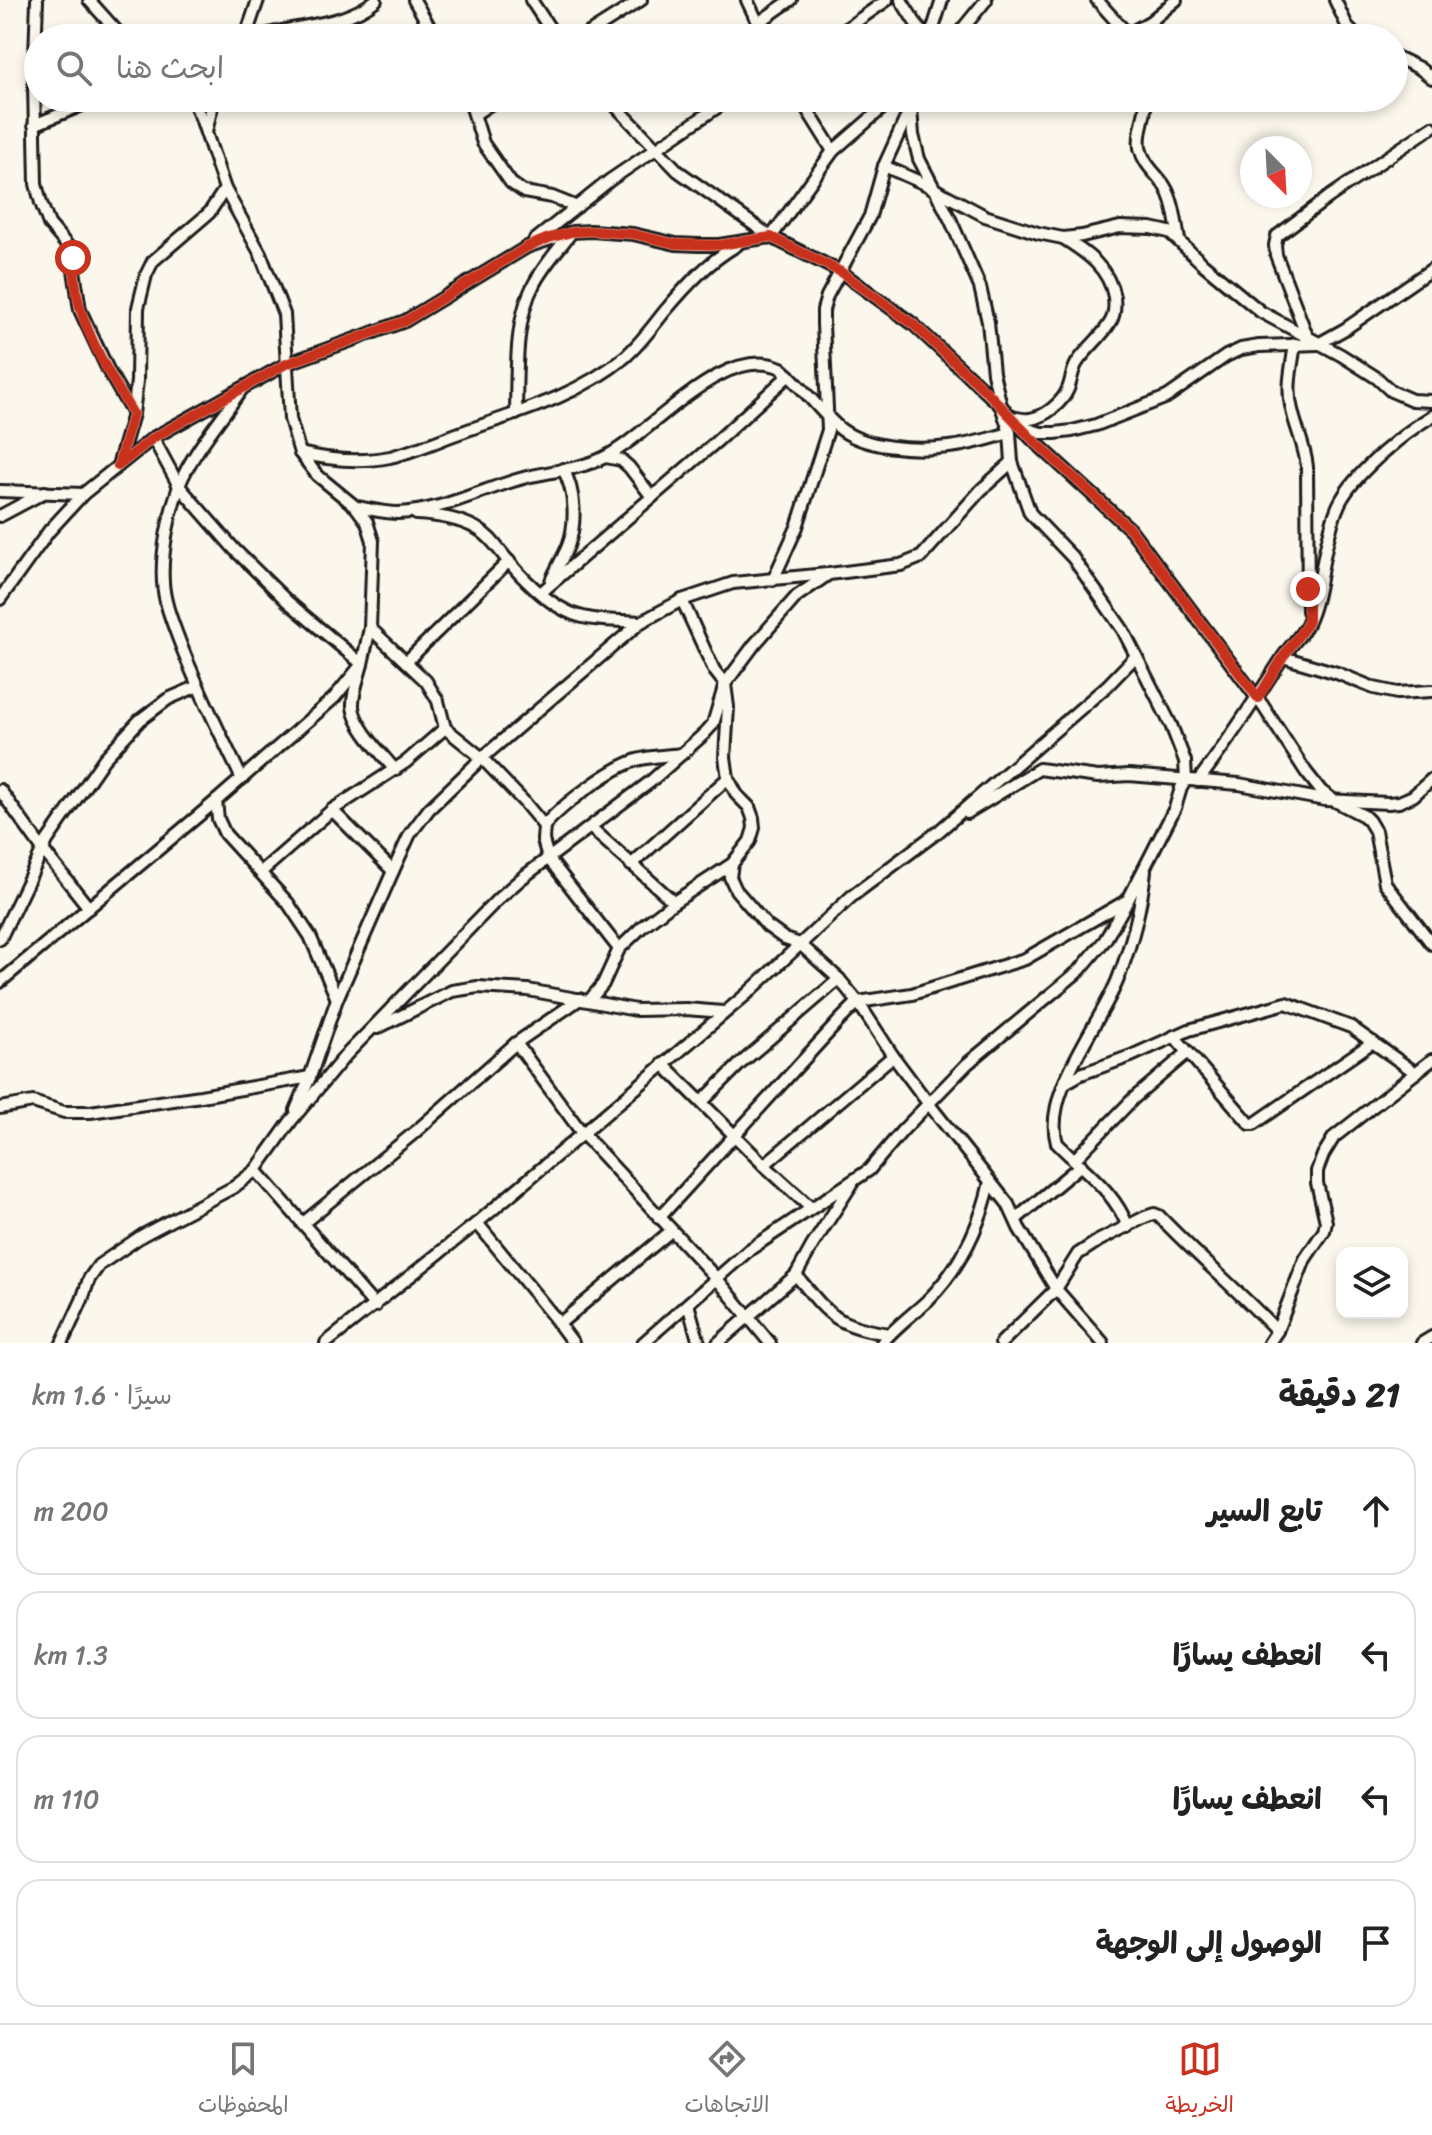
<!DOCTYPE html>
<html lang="ar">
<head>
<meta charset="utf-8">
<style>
	:root { --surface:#fff; --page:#f6f6f6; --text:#222; --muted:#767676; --line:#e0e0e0; --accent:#c8321e }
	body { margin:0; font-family:Sriracha,"Playpen Sans Arabic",sans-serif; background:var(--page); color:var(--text); direction:rtl }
	.controls { position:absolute; right:24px; bottom:24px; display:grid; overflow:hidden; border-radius:16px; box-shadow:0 4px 12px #0003 }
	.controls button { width:72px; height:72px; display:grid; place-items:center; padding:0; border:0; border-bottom:2px solid var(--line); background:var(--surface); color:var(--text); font:40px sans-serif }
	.compass { position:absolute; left:1240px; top:136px; width:72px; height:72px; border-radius:50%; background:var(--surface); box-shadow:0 4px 12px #0003; rotate:156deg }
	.stop { position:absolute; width:24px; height:24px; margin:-18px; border:6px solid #c8321e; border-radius:50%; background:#fff }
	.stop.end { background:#c8321e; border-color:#fff; box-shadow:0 2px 8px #0008 }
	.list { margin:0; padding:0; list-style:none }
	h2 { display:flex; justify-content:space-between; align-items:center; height:104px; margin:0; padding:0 32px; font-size:34px }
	h2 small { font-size:26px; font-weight:400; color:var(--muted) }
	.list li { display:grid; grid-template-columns:52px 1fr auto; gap:24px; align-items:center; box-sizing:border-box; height:128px; margin:0 16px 16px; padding:0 16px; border:2px solid var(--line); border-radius:24px }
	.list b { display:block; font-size:30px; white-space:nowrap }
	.list em { font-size:26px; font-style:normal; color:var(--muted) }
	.icon { flex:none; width:44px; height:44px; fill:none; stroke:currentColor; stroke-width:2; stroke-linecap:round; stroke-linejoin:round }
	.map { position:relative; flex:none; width:1432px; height:1343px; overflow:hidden; direction:ltr }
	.search { position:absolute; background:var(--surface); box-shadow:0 4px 12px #0003; left:24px; right:24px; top:24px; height:88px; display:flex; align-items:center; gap:20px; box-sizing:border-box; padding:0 28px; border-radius:44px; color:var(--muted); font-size:30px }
	.sheet { height:680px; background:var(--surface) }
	nav { display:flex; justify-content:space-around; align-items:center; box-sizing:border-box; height:112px; border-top:2px solid var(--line); background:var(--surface); font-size:22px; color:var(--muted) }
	nav a { display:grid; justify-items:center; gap:4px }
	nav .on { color:var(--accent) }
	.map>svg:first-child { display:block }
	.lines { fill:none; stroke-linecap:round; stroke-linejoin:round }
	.minor-casing { stroke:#1c1c1c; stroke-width:16 }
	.minor { stroke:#fbf7ec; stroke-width:10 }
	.route { stroke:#c8321e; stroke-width:10 }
</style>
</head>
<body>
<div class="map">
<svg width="1432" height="1343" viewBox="0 0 1432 1343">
	<rect width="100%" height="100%" fill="#fbf7ec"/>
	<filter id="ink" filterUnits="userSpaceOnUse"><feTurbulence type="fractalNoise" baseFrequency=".0125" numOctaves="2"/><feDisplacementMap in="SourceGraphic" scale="16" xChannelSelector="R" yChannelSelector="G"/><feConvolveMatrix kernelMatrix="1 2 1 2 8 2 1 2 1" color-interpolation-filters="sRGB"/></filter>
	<g filter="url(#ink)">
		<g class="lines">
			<!-- minor casing -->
			<g class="minor-casing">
				<g id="minor">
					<path d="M37,0l-3,84 2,100 5,19 8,21 22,26 9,60 29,62 24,42"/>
					<path d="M89,0l34,38"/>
					<path d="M414,0l22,38"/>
					<path d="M531,0l25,38"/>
					<path d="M747,0l18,38"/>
					<path d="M901,0l24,38"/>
					<path d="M1097,0l26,29 5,9"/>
					<path d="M1335,0l13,28 10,10"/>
					<path d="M758,23l33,-23"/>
					<path d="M1127,35l24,-14 25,-21"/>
					<path d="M245,38l13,-38"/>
					<path d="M254,38c41,-14 87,-10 122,-38"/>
					<path d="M581,38l60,-38"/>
					<path d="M833,38l54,-38"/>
					<path d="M930,38l12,-38"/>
					<path d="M955,38l31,-38"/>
					<path d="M1394,56l25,12 13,10"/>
					<path d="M469,98l14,45 28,40 13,9 28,5 25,10"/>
					<path d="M608,98l70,73 93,66 70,35 72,52 88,82 9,27 2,29 18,51 43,45 50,72 48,95 14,36 1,19 -5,8 -6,20 -47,92 -23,40 -25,30 -113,94 -65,67 -33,39 -120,80 -106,93"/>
					<path d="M800,98l33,53"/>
					<path d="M1145,98c3,16 -8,31 -5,50 4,17 15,24 24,37 10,15 12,38 15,55"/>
					<path d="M911,108l2,27 6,24 32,62 29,66 8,35 5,51 8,33 30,32 100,92 132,176 43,66 15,19 12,9 31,16 5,5 6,10 10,52 47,61"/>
					<path d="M475,114l24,-16"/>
					<path d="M34,125l65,-27"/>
					<path d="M206,132l8,-34"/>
					<path d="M884,166l41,18 60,32 53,17 25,5 19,-2 38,-9 31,1 18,4 34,32 58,48 80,43 36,23 14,13 21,9 20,1"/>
					<path d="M534,241l76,-61 121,-82"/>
					<path d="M1307,336l-31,-81 -1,-10 2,-9 52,-39 103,-70"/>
					<path d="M1295,344c-3,22 -9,44 -3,66 4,19 13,36 15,57l1,144"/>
					<path d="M516,414c1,-40 -2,-93 18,-130 10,-19 24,-34 37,-51"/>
					<path d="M1011,417c6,1 13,3 19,2 15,-2 32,-16 38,-30 4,-10 4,-21 11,-29 9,-13 24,-24 32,-39 4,-7 4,-15 3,-24 -5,-29 -27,-44 -51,-59"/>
					<path d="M1022,427l19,6h14l17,-2 24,-6 71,-28 59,-41 15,-7 18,-3 59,-2 27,-15 87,-60"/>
					<path d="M153,438l26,48 56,64 53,52 74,62c-3,13 -10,29 -9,43 2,20 30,48 42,63"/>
					<path d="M300,453c29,7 60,10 90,4 26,-6 51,-18 75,-26 58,-20 112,-35 160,-74 16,-14 27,-30 40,-46 22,-26 43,-49 72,-66"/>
					<path d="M606,457l15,3 8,7 23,30"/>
					<path d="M118,466l15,-52 4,-33 1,-73 8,-33 7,-14 56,-48 16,-24"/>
					<path d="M0,491l83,3"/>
					<path d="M356,507c13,2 28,6 42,6 45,-2 86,-25 129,-36 25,-6 53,-8 76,-19 48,-23 120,-116 178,-90 20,17 36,40 56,58 25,23 80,25 112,21 21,-2 41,-9 61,-14"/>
					<path d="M416,514c21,1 41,4 60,14 15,8 23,23 34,35 17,20 39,41 63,51 21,8 46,6 68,8"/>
					<path d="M0,516l45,-24"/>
					<path d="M773,580l24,-53 31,-97 -5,-106v-14l4,-14 43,-80 14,-50 31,-68"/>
					<path d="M551,581c5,-12 12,-23 17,-35 9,-23 7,-56 -5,-77"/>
					<path d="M544,590l172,-148 73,-67"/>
					<path d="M0,599l49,-68 34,-37 70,-56 133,-74 119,-43 122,-74 45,-15 19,-1 42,3 43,10 23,1h20l52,-8 62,-86 61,-53"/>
					<path d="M370,628l56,53 12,20 7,27 37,30 43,45 19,23"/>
					<path d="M1283,657l54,16 37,15 23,5 35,-2"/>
					<path d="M406,662l103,-101"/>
					<path d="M242,779c-22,-46 -45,-91 -63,-139 -7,-19 -15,-38 -16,-58 -2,-30 6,-67 16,-96 12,-32 43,-68 63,-97"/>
					<path d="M1198,781c30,-39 56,-79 83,-121 7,-12 18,-22 25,-34 13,-26 14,-55 21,-83 4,-15 7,-32 16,-46 17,-28 61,-64 89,-81"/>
					<path d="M0,790l43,60 46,58"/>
					<path d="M216,801l2,18 7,15 63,69 22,33 27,63"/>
					<path d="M332,810l61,61"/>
					<path d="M967,813l72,-44 59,8 31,-2 110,9 86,16 63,3 11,-1 14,-6 19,-17"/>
					<path d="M590,827l84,75"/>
					<path d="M732,864l-2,13 6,13 31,36 18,13 15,5 39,35 19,23 35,54 35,47 80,101 11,24 37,61 47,54"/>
					<path d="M631,865l97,-87"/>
					<path d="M261,872l71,-62 74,-48 39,-34"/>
					<path d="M0,939l47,-98 57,-82 36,-39 28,-21 30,-13"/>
					<path d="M619,949l-71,-91 -5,-18 1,-14c18,-21 67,-58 93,-66 14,-4 30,-4 45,-6"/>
					<path d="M0,982l216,-181 118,-103 28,-34 8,-36 3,-87 -6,-19 -11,-15 -39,-32 -17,-22 -10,-34 -6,-105 -24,-61 -35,-64 -24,-71 -9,-20"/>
					<path d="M589,1001l14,-17 16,-35 24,-23 31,-24 58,-38 18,-23 4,-13 -1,-10 -4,-11 -12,-12 -9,-17 -3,-21 3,-50 -3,-23 -11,-14 -32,-70"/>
					<path d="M377,1028l75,-37 26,-4 50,3 108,20 50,-1 37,3"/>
					<path d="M1174,1036l76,88h4l119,-82"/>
					<path d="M516,1043l66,90 135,146 53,64"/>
					<path d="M663,1064l101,101 47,43"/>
					<path d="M1065,1083l16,-9 50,-18 58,-26 97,-27 65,24 65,46"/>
					<path d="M702,1102l38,-38 99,-85"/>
					<path d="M0,1108l33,-6 31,10h26l111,-16 109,-19"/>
					<path d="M296,1110l14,-33 27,-78 56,-128 17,-37 19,-25 53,-51 159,-136 41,-22 51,-17 94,-9"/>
					<path d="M1074,1160l59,-61 54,-46"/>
					<path d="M764,1165l129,-109"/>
					<path d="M256,1170l119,136"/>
					<path d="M659,1218l180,-197 19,-19 54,-8 113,-35 101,-58"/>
					<path d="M1016,1219l65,-54"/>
					<path d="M477,1223l76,93 20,27"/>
					<path d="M302,1224l112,-91 102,-90 64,-44"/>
					<path d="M1128,1227c-14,-37 -44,-56 -71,-84 -15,-50 43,-118 61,-164 14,-36 23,-70 27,-108"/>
					<path d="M796,1275c33,40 39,51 93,59"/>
					<path d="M688,1304l11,39"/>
					<path d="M559,1324l112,-93"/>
					<path d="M62,1343l20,-43 7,-21 10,-14 44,-30 91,-48 22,-17 35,-49 54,-65 153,-157 24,-21 128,-96 54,-48 9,-10 12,-40 29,-39 43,-49 32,-22 72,-9 20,-8 60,-67 31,-28"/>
					<path d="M326,1343l151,-120 271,-230 104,-97 87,-65 169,-146 28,-29"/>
					<path d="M718,1343l78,-68 16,-29 40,-62"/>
					<path d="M882,1343c13,-16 30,-28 45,-42 33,-33 53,-74 63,-119"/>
					<path d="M1001,1343l55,-54 22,-35 20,-13 47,-24 9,-3 5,2c38,40 80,75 118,115"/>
					<path d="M1269,1343l8,-12 28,-72 19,-28 2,-9 -9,-39v-12l6,-16 11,-18 98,-77"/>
					<path d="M1422,1343l10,-6"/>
				</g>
			</g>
			<!-- minor -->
			<use href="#minor" class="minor"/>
		</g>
	</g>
	<g class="lines" filter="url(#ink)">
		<!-- route -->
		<path class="route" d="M73,258c2,16 2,33 7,49 11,38 33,73 53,107l-15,52 35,-28 133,-74 119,-43 122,-74 22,-9 23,-6 19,-1 42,3 43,10 43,1 52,-8 70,35 72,52 78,72 40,42 100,92 127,168 25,-41 22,-30 3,-6v-32"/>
	</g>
</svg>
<div class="controls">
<button><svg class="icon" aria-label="layers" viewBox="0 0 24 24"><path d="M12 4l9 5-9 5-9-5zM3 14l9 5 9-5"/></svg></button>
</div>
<svg class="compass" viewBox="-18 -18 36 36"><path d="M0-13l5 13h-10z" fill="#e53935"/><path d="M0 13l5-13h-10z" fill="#767676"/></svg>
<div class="stop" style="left:73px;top:258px"></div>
<div class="stop end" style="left:1308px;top:589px"></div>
<div class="search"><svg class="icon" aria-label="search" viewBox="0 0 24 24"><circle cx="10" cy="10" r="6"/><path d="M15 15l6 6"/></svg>ابحث هنا</div>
</div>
<section class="sheet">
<h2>21 دقيقة<small>سيرًا · 1.6 km</small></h2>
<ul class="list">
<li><svg class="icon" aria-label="ahead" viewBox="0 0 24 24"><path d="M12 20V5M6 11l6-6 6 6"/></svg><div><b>تابع السير</b></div><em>200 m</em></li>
<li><svg class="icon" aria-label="left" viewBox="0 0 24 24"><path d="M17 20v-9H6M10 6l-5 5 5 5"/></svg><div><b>انعطف يسارًا</b></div><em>1.3 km</em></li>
<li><svg class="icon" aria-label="left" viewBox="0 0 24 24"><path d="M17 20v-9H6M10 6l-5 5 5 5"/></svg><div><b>انعطف يسارًا</b></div><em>110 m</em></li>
<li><svg class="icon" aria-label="arrive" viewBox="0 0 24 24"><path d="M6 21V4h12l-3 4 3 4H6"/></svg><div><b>الوصول إلى الوجهة</b></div></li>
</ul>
</section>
<nav>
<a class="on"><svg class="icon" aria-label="map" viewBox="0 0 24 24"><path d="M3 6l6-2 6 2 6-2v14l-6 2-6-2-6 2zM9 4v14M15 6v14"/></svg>الخريطة</a>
<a><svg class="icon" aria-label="directions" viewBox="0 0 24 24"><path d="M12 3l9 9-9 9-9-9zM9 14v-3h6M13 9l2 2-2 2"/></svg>الاتجاهات</a>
<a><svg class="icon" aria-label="saved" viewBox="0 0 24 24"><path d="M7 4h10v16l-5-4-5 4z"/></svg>المحفوظات</a>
</nav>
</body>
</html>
